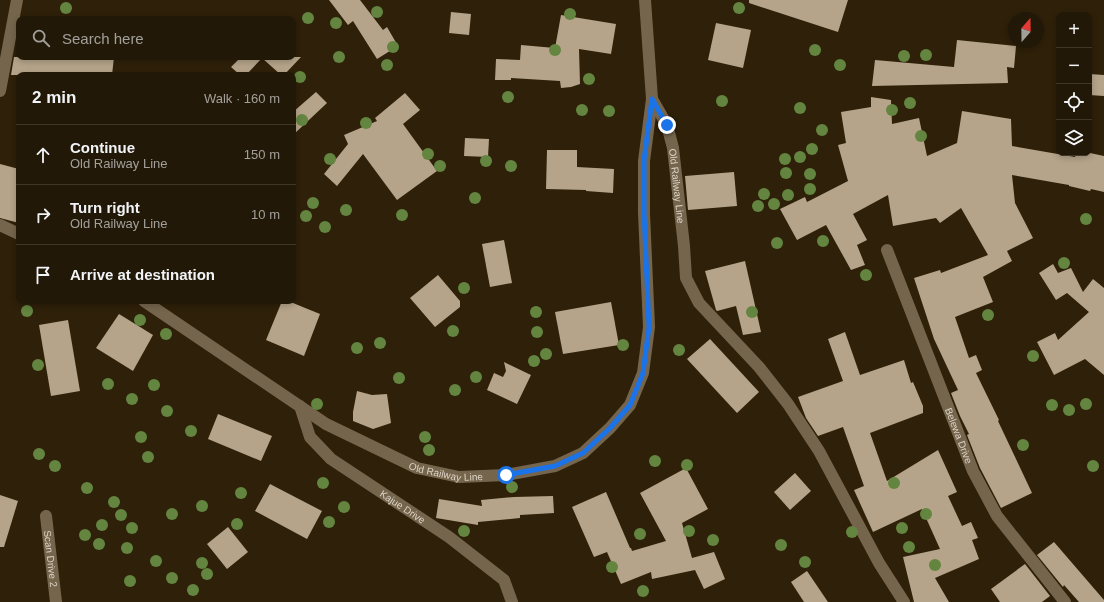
<!DOCTYPE html>
<html lang="en">
<head>
<meta charset="utf-8">
<style>
	:root { --surface:#221807; --page:#2a2111; --text:#f1f3f6; --muted:#a2a09b; --line:#3f3728 }
	body { margin:0; font-family:Helvetica,sans-serif; background:var(--page); color:var(--text) }
	.controls { position:absolute; right:12px; top:12px; display:grid; overflow:hidden; border-radius:8px; box-shadow:0 2px 6px #0003 }
	.controls button { width:36px; height:36px; display:grid; place-items:center; padding:0; border:0; border-bottom:1px solid var(--line); background:var(--surface); color:var(--text); font:20px sans-serif }
	.compass { position:absolute; left:1008px; top:12px; width:36px; height:36px; border-radius:50%; background:var(--surface); box-shadow:0 2px 6px #0003; rotate:20deg }
	.stop { position:absolute; width:12px; height:12px; margin:-9px; border:3px solid #1a73e8; border-radius:50%; background:#fff }
	.stop.end { background:#1a73e8; border-color:#fff; box-shadow:0 1px 4px #0008 }
	.list { margin:0; padding:0; list-style:none }
	h2 { display:flex; justify-content:space-between; align-items:center; height:52px; margin:0; padding:0 16px; font-size:17px }
	h2 small { font-size:13px; font-weight:400; color:var(--muted) }
	.list li { display:grid; grid-template-columns:26px 1fr auto; gap:12px; align-items:center; box-sizing:border-box; height:60px; padding:0 16px; border-top:1px solid var(--line) }
	.list b { display:block; font-size:15px; white-space:nowrap }
	.list p { margin:0; font-size:13px; white-space:nowrap; color:var(--muted) }
	.list em { font-size:13px; font-style:normal; color:var(--muted) }
	.icon { flex:none; width:22px; height:22px; fill:none; stroke:currentColor; stroke-width:2; stroke-linecap:round; stroke-linejoin:round }
	.map { position:relative; flex:none; width:1104px; height:602px; overflow:hidden }
	.search { position:absolute; background:var(--surface); box-shadow:0 2px 6px #0003; left:16px; top:16px; width:280px; height:44px; display:flex; align-items:center; gap:10px; box-sizing:border-box; padding:0 14px; border-radius:8px; color:var(--muted); font-size:15px }
	.panel { position:absolute; background:var(--surface); box-shadow:0 2px 6px #0003; left:16px; top:72px; width:280px; height:232px; border-radius:8px }
	.map>svg:first-child { display:block }
	.building { fill:#b5a48a }
	.lines { fill:none; stroke-linecap:round; stroke-linejoin:round }
	.minor { stroke:#75654d; stroke-width:12 }
	.tree { fill:#63853f }
	.route { stroke:#1a73e8; stroke-width:5 }
	.labels { text-anchor:middle; dominant-baseline:central; stroke-width:4; stroke-linejoin:round; paint-order:stroke }
	.street-label { font-size:10px; fill:#ddd4c7; stroke:#2e2009 }
</style>
</head>
<body>
<div class="map">
<svg width="1104" height="602" viewBox="0 0 1104 602">
	<rect width="100%" height="100%" fill="#2e2009"/>
	<!-- building -->
	<g class="building">
		<path d="M329,0h31l23,30 4,-3 11,19 -21,13 -24,-38 -5,4z"/>
		<path d="M749,0h99l-10,32 -89,-29z"/>
		<path d="M451,12l20,2 -2,21 -20,-2z"/>
		<path d="M561,15l55,9 -5,30 -32,-5 1,35 -9,3 -10,1 -1,-7 -49,-3v2h-16l1,-21 24,1 1,-15 34,3z"/>
		<path d="M716,23l35,7 -8,38 -35,-8z"/>
		<path d="M957,40l59,6 -2,22 -7,-1 1,16 -136,3 3,-26 79,7z"/>
		<path d="M14,57h100l-2,18h-101z"/>
		<path d="M241,57h60l-17,18h-3l-19,-17 -16,17h-6l-9,-8z"/>
		<path d="M1089,74l15,1v21l-15,-1z"/>
		<path d="M316,92l11,11 -34,32v-23z"/>
		<path d="M405,93l15,17 -17,14 34,47 -40,29 -34,-46 -26,32 -13,-12 24,-30 -4,-9 33,-14 -2,-3z"/>
		<path d="M871,97l20,3 1,24 27,-6 8,38 30,-13 5,-32 49,8 1,27 63,11 1,-4h14l14,3v36l-13,-3 -1,2 -21,-5v-1l-57,-10 3,28 18,35 -26,13 5,10 -29,16 10,25 -38,15 14,41 7,-3 6,15 -6,3 23,47 -1,1 34,72 -31,15 -21,-40 -13,-33 2,-1 -9,-18 -9,-23 7,-3 -24,-51 -20,-61 26,-8 1,3 47,-18 -27,-47 -21,15 -4,-5 -43,8 -5,-31 -35,19 14,26 -10,5 8,20 -14,5 -25,-45 -29,15 -17,-31 25,-12 2,5 41,-21 -10,-36 8,-2 -5,-31 30,-5z"/>
		<path d="M465,138l24,1 -1,18 -24,-1z"/>
		<path d="M547,150h30v17l37,2 -1,24 -27,-2v-1l-40,-1z"/>
		<path d="M0,164l19,5v54l-19,-5z"/>
		<path d="M734,172l3,34 -49,4 -3,-34z"/>
		<path d="M504,240l8,43 -22,4 -8,-43z"/>
		<path d="M745,261l16,71 -18,3 -7,-29 -19,5 -1,-1 -11,-39z"/>
		<path d="M1053,264l5,9 13,-5 12,24 10,-13 11,9v87l-19,-16 -31,16 -17,-33 18,-9 3,7 31,-28 -22,-19 -11,7 -17,-27z"/>
		<path d="M438,275l22,26v6l-25,20 -25,-29z"/>
		<path d="M282,301h6l32,13 -16,42 -38,-16z"/>
		<path d="M611,302l8,43 -56,9 -8,-42z"/>
		<path d="M119,314l34,21 -20,36 -37,-23z"/>
		<path d="M68,320l12,71 -29,5 -12,-71z"/>
		<path d="M845,332l15,43 44,-15 7,23 2,-1 10,24v7l-53,20 17,48 51,-31 19,42 -9,4 14,30 9,-4 7,16 -6,2 7,19 -44,19 14,24h-35l-11,-45 37,-8 -18,-40 -49,23 -19,-42 10,-4 -21,-59 -25,9 -12,-18 -8,-21 45,-16 -15,-42z"/>
		<path d="M710,339l49,53 -22,21 -50,-54z"/>
		<path d="M504,362l27,13 -14,29 -30,-14 7,-17 9,4 3,-6z"/>
		<path d="M357,391l15,4 15,-1 4,29 -18,6 -20,-8v-9z"/>
		<path d="M218,414l54,22 -11,25 -53,-22z"/>
		<path d="M686,468l22,41 -26,14 10,35 22,-6 11,27 -21,10 -9,-19 -43,9 -1,-7 -30,12 -14,-32 -13,5 -22,-50 34,-15 24,56h1l1,3 34,-10 -26,-48z"/>
		<path d="M795,473l16,18 -21,19 -16,-18z"/>
		<path d="M270,484l52,27 -15,28 -52,-28z"/>
		<path d="M0,495l18,6 -14,46h-4z"/>
		<path d="M553,496l1,17 -34,2v3l-42,4v3l-42,-7 3,-19 43,7 -1,-6 33,-3z"/>
		<path d="M228,527l20,25 -21,17 -20,-25z"/>
		<path d="M1054,542l50,58v2h-25l-15,-17 -1,2 -26,-32z"/>
		<path d="M1025,564l25,32 -8,6h-42l-9,-13z"/>
		<path d="M807,571l21,31h-24l-13,-20z"/>
	</g>
	<g class="lines">
		<!-- minor -->
		<g class="minor">
			<path d="M0,91l17,-91"/>
			<path id="s1" d="M652,99l15,26 6,23 11,98 2,32 13,25 60,64 29,37 31,47 60,112 25,39"/>
			<path d="M0,225l19,9"/>
			<path id="s2" d="M887,250l86,221 24,45 68,86"/>
			<path id="s3" d="M144,301l182,123 91,44 42,9 47,-2 49,-9 28,-13 27,-25 20,-23 13,-32 6,-46 -5,-114v-52l8,-62 -7,-99"/>
			<path id="s4" d="M300,406l10,31 21,22 118,78 55,43 8,22"/>
			<path id="s5" d="M46,516l10,86"/>
		</g>
	</g>
	<!-- trees -->
	<g class="tree">
		<circle cx="66" cy="8" r="6"/>
		<circle cx="739" cy="8" r="6"/>
		<circle cx="377" cy="12" r="6"/>
		<circle cx="570" cy="14" r="6"/>
		<circle cx="308" cy="18" r="6"/>
		<circle cx="336" cy="23" r="6"/>
		<circle cx="393" cy="47" r="6"/>
		<circle cx="555" cy="50" r="6"/>
		<circle cx="815" cy="50" r="6"/>
		<circle cx="926" cy="55" r="6"/>
		<circle cx="904" cy="56" r="6"/>
		<circle cx="339" cy="57" r="6"/>
		<circle cx="387" cy="65" r="6"/>
		<circle cx="840" cy="65" r="6"/>
		<circle cx="300" cy="77" r="6"/>
		<circle cx="589" cy="79" r="6"/>
		<circle cx="508" cy="97" r="6"/>
		<circle cx="722" cy="101" r="6"/>
		<circle cx="910" cy="103" r="6"/>
		<circle cx="800" cy="108" r="6"/>
		<circle cx="582" cy="110" r="6"/>
		<circle cx="892" cy="110" r="6"/>
		<circle cx="609" cy="111" r="6"/>
		<circle cx="302" cy="120" r="6"/>
		<circle cx="366" cy="123" r="6"/>
		<circle cx="822" cy="130" r="6"/>
		<circle cx="921" cy="136" r="6"/>
		<circle cx="812" cy="149" r="6"/>
		<circle cx="428" cy="154" r="6"/>
		<circle cx="800" cy="157" r="6"/>
		<circle cx="330" cy="159" r="6"/>
		<circle cx="785" cy="159" r="6"/>
		<circle cx="486" cy="161" r="6"/>
		<circle cx="440" cy="166" r="6"/>
		<circle cx="511" cy="166" r="6"/>
		<circle cx="786" cy="173" r="6"/>
		<circle cx="810" cy="174" r="6"/>
		<circle cx="810" cy="189" r="6"/>
		<circle cx="764" cy="194" r="6"/>
		<circle cx="788" cy="195" r="6"/>
		<circle cx="475" cy="198" r="6"/>
		<circle cx="313" cy="203" r="6"/>
		<circle cx="774" cy="204" r="6"/>
		<circle cx="758" cy="206" r="6"/>
		<circle cx="346" cy="210" r="6"/>
		<circle cx="402" cy="215" r="6"/>
		<circle cx="306" cy="216" r="6"/>
		<circle cx="1086" cy="219" r="6"/>
		<circle cx="325" cy="227" r="6"/>
		<circle cx="823" cy="241" r="6"/>
		<circle cx="777" cy="243" r="6"/>
		<circle cx="1064" cy="263" r="6"/>
		<circle cx="866" cy="275" r="6"/>
		<circle cx="464" cy="288" r="6"/>
		<circle cx="27" cy="311" r="6"/>
		<circle cx="536" cy="312" r="6"/>
		<circle cx="752" cy="312" r="6"/>
		<circle cx="988" cy="315" r="6"/>
		<circle cx="140" cy="320" r="6"/>
		<circle cx="453" cy="331" r="6"/>
		<circle cx="537" cy="332" r="6"/>
		<circle cx="166" cy="334" r="6"/>
		<circle cx="380" cy="343" r="6"/>
		<circle cx="623" cy="345" r="6"/>
		<circle cx="357" cy="348" r="6"/>
		<circle cx="679" cy="350" r="6"/>
		<circle cx="546" cy="354" r="6"/>
		<circle cx="1033" cy="356" r="6"/>
		<circle cx="534" cy="361" r="6"/>
		<circle cx="38" cy="365" r="6"/>
		<circle cx="476" cy="377" r="6"/>
		<circle cx="399" cy="378" r="6"/>
		<circle cx="108" cy="384" r="6"/>
		<circle cx="154" cy="385" r="6"/>
		<circle cx="455" cy="390" r="6"/>
		<circle cx="132" cy="399" r="6"/>
		<circle cx="317" cy="404" r="6"/>
		<circle cx="1086" cy="404" r="6"/>
		<circle cx="1052" cy="405" r="6"/>
		<circle cx="1069" cy="410" r="6"/>
		<circle cx="167" cy="411" r="6"/>
		<circle cx="191" cy="431" r="6"/>
		<circle cx="141" cy="437" r="6"/>
		<circle cx="425" cy="437" r="6"/>
		<circle cx="1023" cy="445" r="6"/>
		<circle cx="429" cy="450" r="6"/>
		<circle cx="39" cy="454" r="6"/>
		<circle cx="148" cy="457" r="6"/>
		<circle cx="655" cy="461" r="6"/>
		<circle cx="687" cy="465" r="6"/>
		<circle cx="55" cy="466" r="6"/>
		<circle cx="1093" cy="466" r="6"/>
		<circle cx="323" cy="483" r="6"/>
		<circle cx="894" cy="483" r="6"/>
		<circle cx="512" cy="487" r="6"/>
		<circle cx="87" cy="488" r="6"/>
		<circle cx="241" cy="493" r="6"/>
		<circle cx="114" cy="502" r="6"/>
		<circle cx="202" cy="506" r="6"/>
		<circle cx="344" cy="507" r="6"/>
		<circle cx="172" cy="514" r="6"/>
		<circle cx="926" cy="514" r="6"/>
		<circle cx="121" cy="515" r="6"/>
		<circle cx="329" cy="522" r="6"/>
		<circle cx="237" cy="524" r="6"/>
		<circle cx="102" cy="525" r="6"/>
		<circle cx="132" cy="528" r="6"/>
		<circle cx="902" cy="528" r="6"/>
		<circle cx="464" cy="531" r="6"/>
		<circle cx="689" cy="531" r="6"/>
		<circle cx="852" cy="532" r="6"/>
		<circle cx="640" cy="534" r="6"/>
		<circle cx="85" cy="535" r="6"/>
		<circle cx="713" cy="540" r="6"/>
		<circle cx="99" cy="544" r="6"/>
		<circle cx="781" cy="545" r="6"/>
		<circle cx="909" cy="547" r="6"/>
		<circle cx="127" cy="548" r="6"/>
		<circle cx="156" cy="561" r="6"/>
		<circle cx="805" cy="562" r="6"/>
		<circle cx="202" cy="563" r="6"/>
		<circle cx="935" cy="565" r="6"/>
		<circle cx="612" cy="567" r="6"/>
		<circle cx="207" cy="574" r="6"/>
		<circle cx="172" cy="578" r="6"/>
		<circle cx="130" cy="581" r="6"/>
		<circle cx="193" cy="590" r="6"/>
		<circle cx="643" cy="591" r="6"/>
	</g>
	<g class="lines">
		<!-- route -->
		<path class="route" d="M506,475l49,-9 28,-13 27,-25 20,-23 13,-32 6,-46 -5,-114v-53l8,-61 15,26"/>
	</g>
	<g class="labels">
		<!-- street labels -->
		<g class="street-label">
			<text stroke="none"><textPath href="#s1" startOffset="92">Old Railway Line</textPath></text>
			<text stroke="none"><textPath href="#s2" startOffset="199">Belewa Drive</textPath></text>
			<text stroke="none"><textPath href="#s3" startOffset="350">Old Railway Line</textPath></text>
			<text stroke="none"><textPath href="#s4" startOffset="149">Kajue Drive</textPath></text>
			<text stroke="none"><textPath href="#s5" startOffset="43">Scan Drive 2</textPath></text>
		</g>
	</g>
</svg>
<div class="controls">
<button>+</button>
<button>−</button>
<button><svg class="icon" aria-label="locate" viewBox="0 0 24 24"><circle cx="12" cy="12" r="6"/><path d="M12 2v4M12 18v4M2 12h4M18 12h4"/></svg></button>
<button><svg class="icon" aria-label="layers" viewBox="0 0 24 24"><path d="M12 4l9 5-9 5-9-5zM3 14l9 5 9-5"/></svg></button>
</div>
<svg class="compass" viewBox="-18 -18 36 36"><path d="M0-13l5 13h-10z" fill="#e53935"/><path d="M0 13l5-13h-10z" fill="#a2a09b"/></svg>
<div class="stop" style="left:506px;top:475px"></div>
<div class="stop end" style="left:667px;top:125px"></div>
<div class="search"><svg class="icon" aria-label="search" viewBox="0 0 24 24"><circle cx="10" cy="10" r="6"/><path d="M15 15l6 6"/></svg>Search here</div>
<section class="panel">
<h2>2 min<small>Walk · 160 m</small></h2>
<ul class="list">
<li><svg class="icon" aria-label="ahead" viewBox="0 0 24 24"><path d="M12 20V5M6 11l6-6 6 6"/></svg><div><b>Continue</b><p>Old Railway Line</p></div><em>150 m</em></li>
<li><svg class="icon" aria-label="right" viewBox="0 0 24 24"><path d="M7 20v-9h11M14 6l5 5-5 5"/></svg><div><b>Turn right</b><p>Old Railway Line</p></div><em>10 m</em></li>
<li><svg class="icon" aria-label="arrive" viewBox="0 0 24 24"><path d="M6 21V4h12l-3 4 3 4H6"/></svg><div><b>Arrive at destination</b></div></li>
</ul>
</section>
</div>
</body>
</html>
